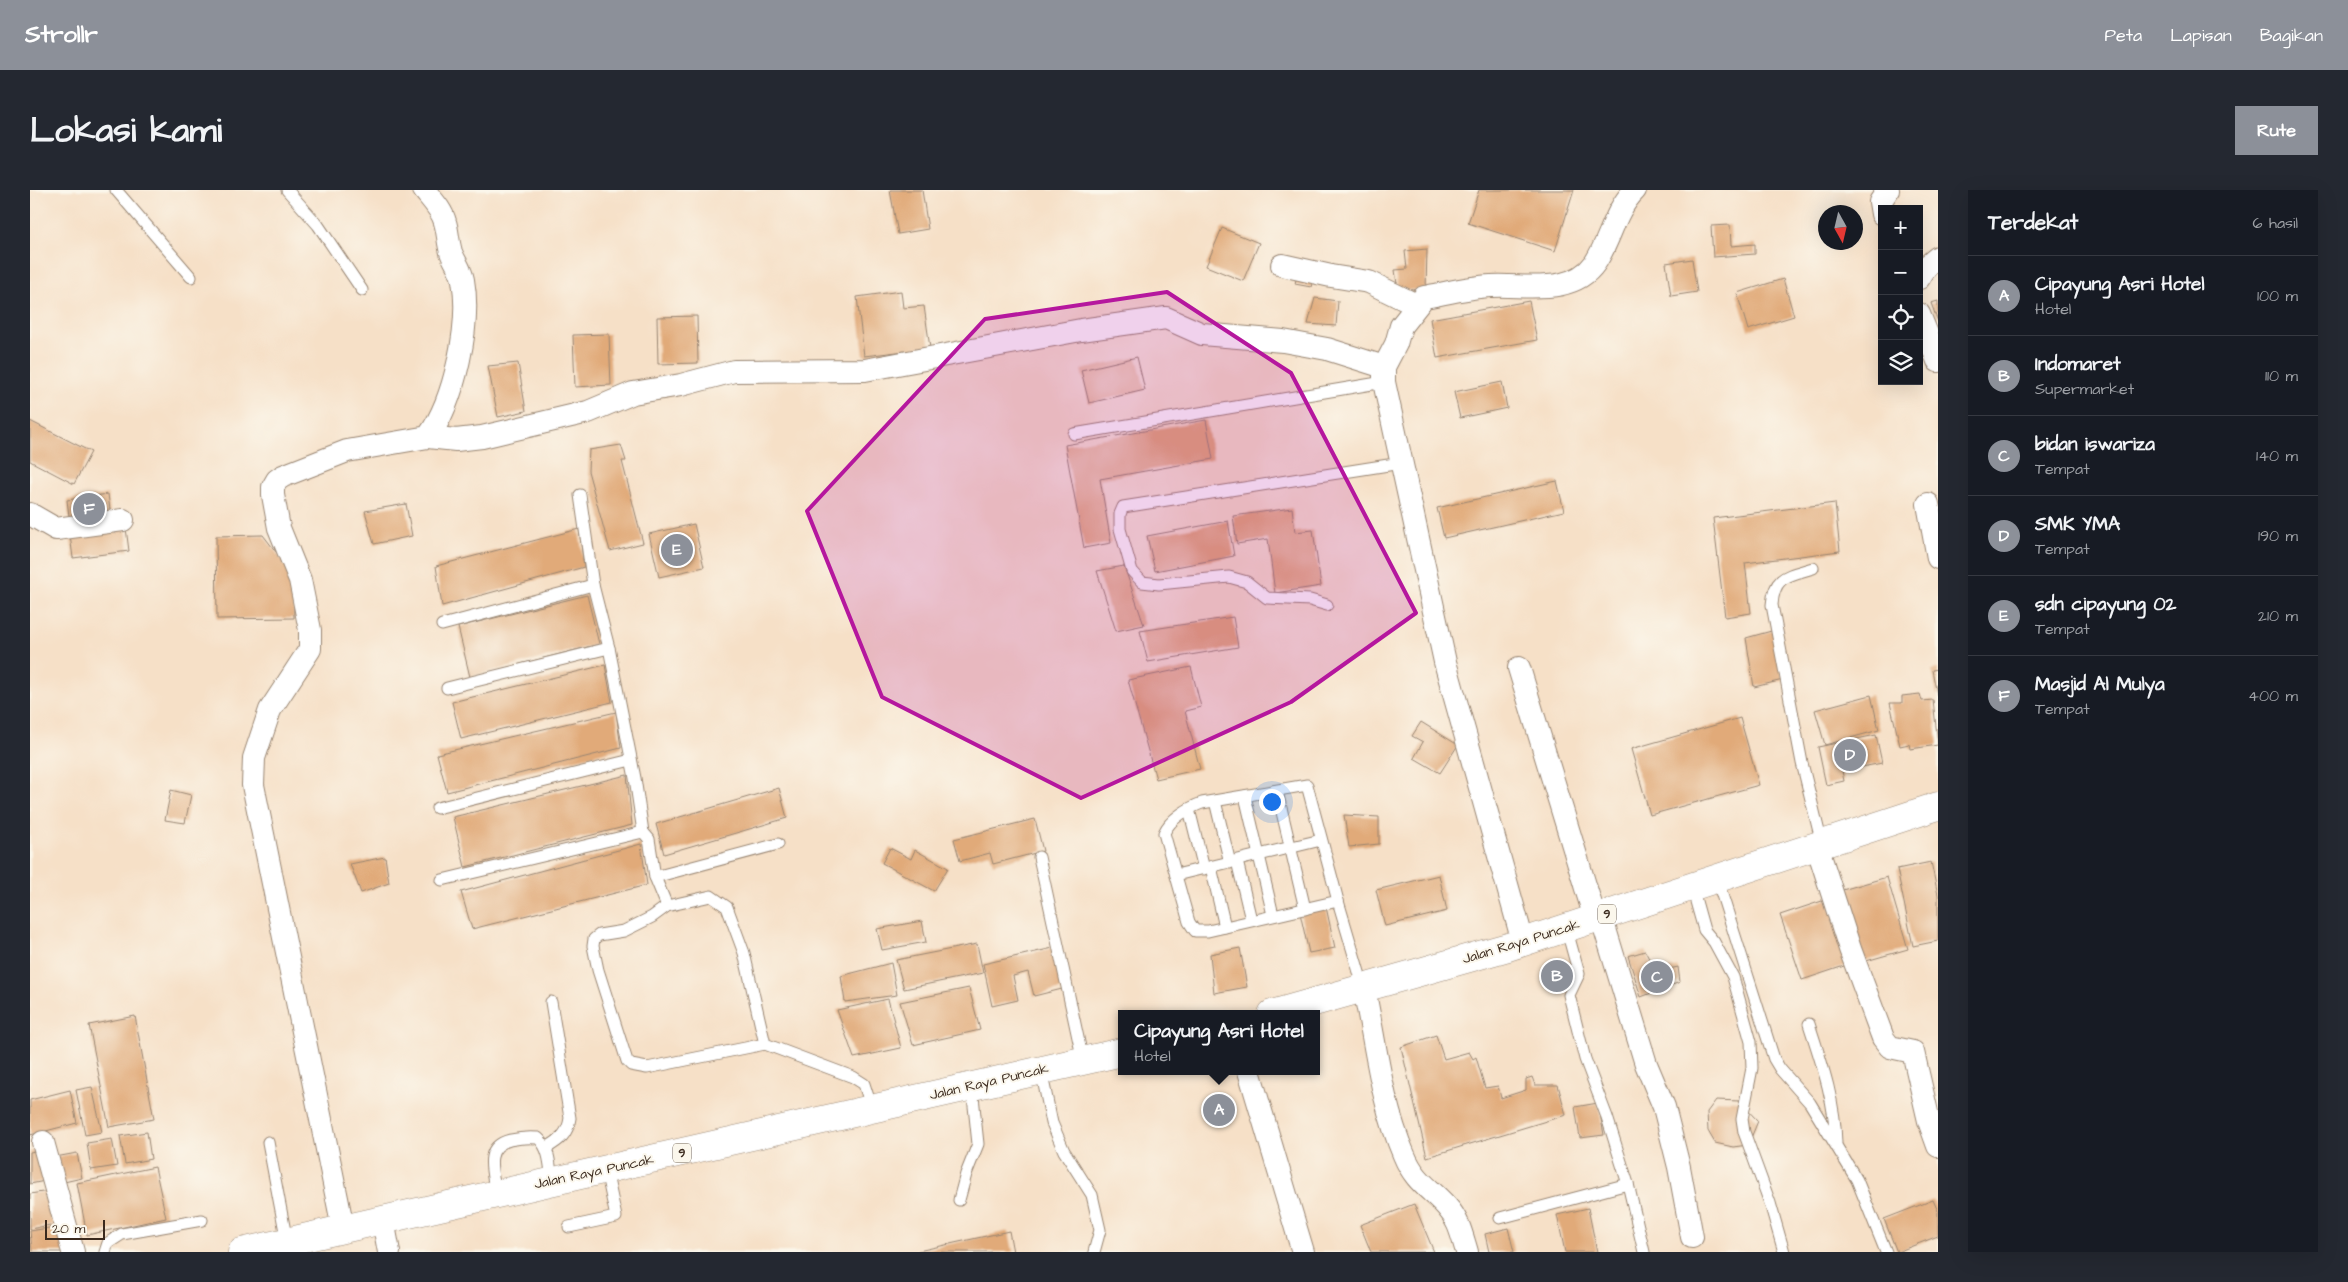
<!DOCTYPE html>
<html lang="id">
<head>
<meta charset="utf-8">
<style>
	:root { --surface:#171b24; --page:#242831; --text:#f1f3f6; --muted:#9ea1a6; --line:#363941; --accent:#8c9099 }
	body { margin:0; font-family:"Architects Daughter",sans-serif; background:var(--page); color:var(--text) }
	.controls { position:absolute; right:15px; top:15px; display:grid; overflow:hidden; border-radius:0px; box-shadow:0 5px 20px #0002 }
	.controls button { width:45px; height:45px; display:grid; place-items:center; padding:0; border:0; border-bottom:1px solid var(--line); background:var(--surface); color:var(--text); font:25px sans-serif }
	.compass { position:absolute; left:1788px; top:15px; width:45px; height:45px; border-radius:50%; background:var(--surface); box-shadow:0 5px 20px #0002; rotate:172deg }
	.scale { position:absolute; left:15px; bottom:12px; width:60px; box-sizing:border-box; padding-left:5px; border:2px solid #3b2a1e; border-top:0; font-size:14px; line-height:18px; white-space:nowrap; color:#3b2a1e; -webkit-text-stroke:4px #fbf7ec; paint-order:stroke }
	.you { position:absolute; left:1241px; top:611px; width:18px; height:18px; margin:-12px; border:4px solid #fff; border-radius:50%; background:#1a73e8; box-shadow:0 0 0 8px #1a73e833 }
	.badge { display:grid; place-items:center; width:32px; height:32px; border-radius:50%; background:var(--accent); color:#fff; font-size:16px; font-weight:700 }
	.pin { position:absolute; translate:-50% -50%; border:2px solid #fff; box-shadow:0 1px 5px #0006 }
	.popup { position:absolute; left:1088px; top:820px; width:202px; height:65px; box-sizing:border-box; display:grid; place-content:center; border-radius:0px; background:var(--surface); filter:drop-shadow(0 1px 4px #0005); font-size:16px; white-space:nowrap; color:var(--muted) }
	.popup b { font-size:19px; color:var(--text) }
	.popup::after { content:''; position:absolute; left:50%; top:100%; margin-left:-10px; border:10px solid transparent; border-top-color:var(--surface) }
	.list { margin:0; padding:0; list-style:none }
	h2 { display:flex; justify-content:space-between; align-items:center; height:65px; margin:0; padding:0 20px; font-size:21px }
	h2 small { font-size:16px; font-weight:400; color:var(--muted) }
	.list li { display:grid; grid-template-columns:32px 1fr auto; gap:15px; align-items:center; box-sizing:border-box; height:80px; padding:0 20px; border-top:1px solid var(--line) }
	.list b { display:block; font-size:19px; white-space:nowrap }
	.list p { margin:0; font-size:16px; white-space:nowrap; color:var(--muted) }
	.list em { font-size:16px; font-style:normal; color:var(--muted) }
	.icon { flex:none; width:28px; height:28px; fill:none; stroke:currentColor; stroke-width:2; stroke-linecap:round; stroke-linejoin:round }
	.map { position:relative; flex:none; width:1908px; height:1062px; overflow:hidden; border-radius:0px }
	header { display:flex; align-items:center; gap:30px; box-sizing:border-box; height:70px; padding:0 25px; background:var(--accent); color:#fff }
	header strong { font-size:24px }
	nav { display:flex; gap:28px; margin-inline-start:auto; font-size:18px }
	.intro { display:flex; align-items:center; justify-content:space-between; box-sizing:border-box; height:120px; padding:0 30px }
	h1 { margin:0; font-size:35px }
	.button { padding:12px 22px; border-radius:0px; background:var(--accent); color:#fff; font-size:18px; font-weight:700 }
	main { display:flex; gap:30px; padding:0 30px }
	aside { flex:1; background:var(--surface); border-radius:0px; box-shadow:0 5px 20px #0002 }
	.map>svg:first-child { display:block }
	.building { fill:#e1aa79 }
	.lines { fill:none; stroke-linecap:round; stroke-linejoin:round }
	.service-casing { stroke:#988572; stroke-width:13 }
	.minor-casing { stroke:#988572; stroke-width:24 }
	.trunk-casing { stroke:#988572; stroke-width:29 }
	.service { stroke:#fff; stroke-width:11 }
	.minor { stroke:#fff; stroke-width:22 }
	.trunk { stroke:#fff; stroke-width:28 }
	.marked { fill:#b5179e; fill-opacity:0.2; stroke:#b5179e; stroke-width:4; stroke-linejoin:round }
	.labels { text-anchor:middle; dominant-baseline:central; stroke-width:4; stroke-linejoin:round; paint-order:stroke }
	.shield { fill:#fbf7ec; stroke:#75685c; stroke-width:1 }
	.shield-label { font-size:12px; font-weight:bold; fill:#3b2a1e }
	.street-label { font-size:14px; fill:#3b2a1e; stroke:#fbf7ec }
</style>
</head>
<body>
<header>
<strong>Strollr</strong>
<nav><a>Peta</a><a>Lapisan</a><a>Bagikan</a></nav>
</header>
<div class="intro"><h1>Lokasi kami</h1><a class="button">Rute</a></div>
<main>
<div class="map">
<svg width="1908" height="1062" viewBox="0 0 1908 1062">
	<rect width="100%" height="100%" fill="#fbf7ec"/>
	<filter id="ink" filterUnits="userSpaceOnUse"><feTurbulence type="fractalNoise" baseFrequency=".02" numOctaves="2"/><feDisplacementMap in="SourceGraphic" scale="10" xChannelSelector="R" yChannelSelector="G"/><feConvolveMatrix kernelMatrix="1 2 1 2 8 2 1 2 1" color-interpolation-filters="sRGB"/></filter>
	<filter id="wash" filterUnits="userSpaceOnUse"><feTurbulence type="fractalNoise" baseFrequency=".0096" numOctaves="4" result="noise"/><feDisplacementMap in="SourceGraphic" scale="20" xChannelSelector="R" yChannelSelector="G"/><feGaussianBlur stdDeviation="1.12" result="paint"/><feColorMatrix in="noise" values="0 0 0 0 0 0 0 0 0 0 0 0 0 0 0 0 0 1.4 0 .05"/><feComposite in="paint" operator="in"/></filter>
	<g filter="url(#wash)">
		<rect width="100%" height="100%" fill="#f6e0c7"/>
		<g id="blocks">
			<!-- building -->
			<g class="building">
				<path d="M860,0h32l6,39 -30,5z"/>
				<path d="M1449,0h95l-19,61 -87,-28z"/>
				<path d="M1700,35l1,21 24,-2v10l-42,3 -2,-31z"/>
				<path d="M1192,38l37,15 -16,38 -37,-15z"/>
				<path d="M1397,59l-1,40 -28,2 -3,-21 12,-1 -2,-18z"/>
				<path d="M1662,69l5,33 -26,4 -5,-33z"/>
				<path d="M1268,80l17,3 -4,14 -16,-3z"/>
				<path d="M1753,89l11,37 -46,14 -11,-37z"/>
				<path d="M871,101l2,17 21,-2 6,42 -66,8 -7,-59z"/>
				<path d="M1285,108l23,3 -2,25 -28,-2z"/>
				<path d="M1499,111l8,39 -100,18 -7,-39z"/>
				<path d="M1908,111v21l-7,-19z"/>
				<path d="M667,126l1,47 -40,1 -1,-47z"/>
				<path d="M579,144l2,51 -36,2 -2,-52z"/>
				<path d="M1107,167l8,33 -56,13 -8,-33z"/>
				<path d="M488,173l8,48 -28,6 -10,-51z"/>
				<path d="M1472,192l5,26 -47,10 -6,-26z"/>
				<path d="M1176,230l7,39 -113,20 11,64 -27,5 -19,-103z"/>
				<path d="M0,231l61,31 -17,32 -44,-23z"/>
				<path d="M591,255l5,16h-4l21,82 -33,8 -22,-80 1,-21z"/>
				<path d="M1527,291l7,30 -120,27 -7,-30z"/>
				<path d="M78,304l3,24 -41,6 -3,-24z"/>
				<path d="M1805,313l5,48 -95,12 6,50 -26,4 -12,-99z"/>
				<path d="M376,314l6,32 -38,8 -9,-33z"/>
				<path d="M1262,318l3,24 18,-2 8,56 -46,7 -7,-54 -31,5 -4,-28z"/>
				<path d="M1198,331l6,35 -79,15 -8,-35z"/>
				<path d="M664,334l10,43 -45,10 -10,-43z"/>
				<path d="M96,338l3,23 -56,7 -3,-23z"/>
				<path d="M549,339l5,38 -142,39 -6,-40z"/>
				<path d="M233,345l30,39 1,44 -77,1 -1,-83z"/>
				<path d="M1094,376l20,59 -28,6 -19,-60z"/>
				<path d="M557,405l12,49 -129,33 -12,-50z"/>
				<path d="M1203,427l5,30 -90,15 -8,-31z"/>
				<path d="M1745,440l8,50 -29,7 -8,-49z"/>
				<path d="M575,475l7,37 -151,37 -9,-37z"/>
				<path d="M1161,477l10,40 -16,4 15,58 -44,10 -28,-99z"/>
				<path d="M1908,479v26h-1l-5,-25z"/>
				<path d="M1890,504l2,7 11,-1 5,45 -28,4 -1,-5 -9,2 -10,-43h12v-7z"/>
				<path d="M1841,505l8,35 -54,15 -10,-35z"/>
				<path d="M586,522l5,36 -174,44 -10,-38z"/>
				<path d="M1710,528l19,67 -109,30 -19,-66z"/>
				<path d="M1391,532l37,23 -18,28 -26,-15 9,-16 -11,-6z"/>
				<path d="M1846,545l6,28 -40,8 2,10 -18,4 -8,-38z"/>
				<path d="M597,585l5,50 -167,42 -12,-50z"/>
				<path d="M749,598l8,30 -123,36 -8,-30z"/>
				<path d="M141,600l20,5 -6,28 -20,-3z"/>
				<path d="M1314,625l35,2v27l-30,3z"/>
				<path d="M1005,629l8,32 -50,13 -3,-11 -30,8 -6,-22z"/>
				<path d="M611,654l6,41 -175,44 -11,-37z"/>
				<path d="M860,658l21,11 4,-9 33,18 -14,23 -52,-28z"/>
				<path d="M355,667l4,26 -28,10 -11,-29z"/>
				<path d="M1901,672l7,33v46l-25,5 -16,-77z"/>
				<path d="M1409,685l8,36 -62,15 -9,-36z"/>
				<path d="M1857,687l21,72 -49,14 -20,-72z"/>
				<path d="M1798,709l22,65 -48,16 -22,-65z"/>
				<path d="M1296,717l9,41 -26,5 -9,-40z"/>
				<path d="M892,731l4,21 -44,8 -5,-21z"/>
				<path d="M947,754l6,29 -79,16 -8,-29z"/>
				<path d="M1023,758l9,41 -28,7 -6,-24 -15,4 5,24 -26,6 -9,-42z"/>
				<path d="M1210,758l7,39 -33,6 -4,-39z"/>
				<path d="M1615,761l11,21 22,-5 2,15 -39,15 -13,-41z"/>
				<path d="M861,773l6,32 -52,7 -4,-26z"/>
				<path d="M939,798l11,42 -67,15 -13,-43z"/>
				<path d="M858,809l13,49 -47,10 -17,-48z"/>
				<path d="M105,826l19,103 -45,8 -20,-102z"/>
				<path d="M1406,845l8,24 25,-7 4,7 3,-2 9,31 13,-2 3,12 25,-8v-11l6,-2 3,8h23l8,30 -139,42 -26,-110z"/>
				<path d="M62,897l10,45 -17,3 -9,-45z"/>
				<path d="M40,900l7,33 -47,12v-35z"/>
				<path d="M1686,910l23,1 19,20 -10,24 -15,2 -18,-4 -7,-12 -1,-19z"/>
				<path d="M1568,913l6,32 -24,3 -5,-31z"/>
				<path d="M117,942l4,27 -26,5 -5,-28z"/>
				<path d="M82,949l5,27 -26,4 -4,-27z"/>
				<path d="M9,960l6,31 -15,3v-32z"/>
				<path d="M47,963l5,25 -27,6 -5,-26z"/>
				<path d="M125,977l11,51 -79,17 -10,-52z"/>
				<path d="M19,1001l6,33 -25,5v-35z"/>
				<path d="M1903,1010l5,11v25l-41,16 -13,-33z"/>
				<path d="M1384,1014l20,48h-63l-11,-27z"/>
				<path d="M1558,1018l9,44h-32l-8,-37z"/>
				<path d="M25,1037l2,11 10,-2 2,16h-37l-2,-21z"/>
				<path d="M1478,1038l6,24h-25l-4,-18z"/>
				<path d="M979,1041l4,21h-95v-1z"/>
			</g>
		</g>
	</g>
	<g filter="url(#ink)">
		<use href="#blocks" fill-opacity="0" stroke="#988572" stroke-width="1"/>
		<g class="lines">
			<!-- service casing -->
			<g class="service-casing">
				<g id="service">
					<path d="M86,0l75,87"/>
					<path d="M257,0l31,35 44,65"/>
					<path d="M1044,244l310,-52"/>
					<path d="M550,305l13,90 16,63 26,130 8,54 6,7 6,38 12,29 44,-10 16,11 17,46 21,91 88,33 11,7 8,25"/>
					<path d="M1783,378c-25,8 -39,7 -41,37l30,158 20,81"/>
					<path d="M1297,415l-17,-5 -43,-2 -20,-16 -18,-5 -70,7 -17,-2 -10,-11 -12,-42v-15l3,-7 278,-44"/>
					<path d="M412,435l151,-40"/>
					<path d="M417,498l162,-40"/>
					<path d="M1277,595l31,116 -130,30h-13l-6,-9 -25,-89c6,-14 24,-25 38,-30z"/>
					<path d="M1247,601l28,118"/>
					<path d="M1215,606l28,119"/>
					<path d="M1185,611l15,62"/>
					<path d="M407,618l194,-48"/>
					<path d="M1159,619l15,60"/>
					<path d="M1009,667l44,204"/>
					<path d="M1207,671l14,59"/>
					<path d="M1181,677l14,60"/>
					<path d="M1146,685l145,-35"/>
					<path d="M625,687l123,-33"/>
					<path d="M1687,689l57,180 6,10 30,34 47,77 29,72"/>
					<path d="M412,690l201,-48"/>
					<path d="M1662,697l12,43 10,12 19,35 18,65 1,26 -10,51 2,13 26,71 14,49"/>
					<path d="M1308,711l26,88"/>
					<path d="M637,716l-15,11 -28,14 -25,4 -5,4 -1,7 5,24 29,91 4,4 16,3 118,-24"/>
					<path d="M1536,737l13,47 -10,21 16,64 22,58 21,67 16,68"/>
					<path d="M1779,834c13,40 26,77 27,119"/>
					<path d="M1011,880l11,53 12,28 28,44 8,35 -6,22"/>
					<path d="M238,952l19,100"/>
					<path d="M516,958c13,-7 22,-14 24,-30l-19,-116"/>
					<path d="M466,1004c-3,-21 -14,-47 14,-54 9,-2 18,-3 28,-2 12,10 12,29 14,44"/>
					<path d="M929,1010l7,-26 12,-30 -6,-57"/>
					<path d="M1470,1028l128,-34"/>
					<path d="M539,1037l47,-10 -10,-47"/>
					<path d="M75,1062l3,-9 14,-9 80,-14"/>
				</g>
			</g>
			<!-- minor casing -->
			<g class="minor-casing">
				<g id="minor">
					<path d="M1852,24l-2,-12 8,-12"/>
					<path d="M1252,75l49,11 38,6 47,23"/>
					<path d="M1889,88l7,-11 12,-10"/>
					<path d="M1889,124l19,47"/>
					<path d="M398,247l28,3 26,-3 106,-25 45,-19 48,-8 53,-14 131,-1 216,-40 85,-12 36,16 81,7 44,8 57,18"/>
					<path d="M1898,314l10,54"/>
					<path d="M0,324l26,15 67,-9"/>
					<path d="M1489,478l76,250"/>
					<path d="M1787,656l33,103 33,89 7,9 23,5 16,69 9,25"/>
					<path d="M1571,726l45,148 18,43 15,60 13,70"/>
					<path d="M1493,752l-78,-280 -61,-280v-15l12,-23 5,-18 23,-29c22,-4 45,-10 67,-11 34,-2 81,10 104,-23 16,-24 19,-52 40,-73"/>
					<path d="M1334,799c12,56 17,113 40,166 11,27 26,33 43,52 12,13 15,29 20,45"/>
					<path d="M1219,881l54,181"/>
					<path d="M13,952l30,110"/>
					<path d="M353,1030l6,32"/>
					<path d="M313,1038l-90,-443 1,-27 16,-48 40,-61v-19l-10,-50 -21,-52 -6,-33v-8l4,-7 6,-4 64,-25 81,-14c27,-37 43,-113 35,-157 -2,-11 -9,-19 -12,-28 -3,-10 -3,-20 -6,-30 -3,-12 -13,-22 -21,-32"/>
				</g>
			</g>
			<!-- trunk casing -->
			<g class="trunk-casing">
				<g id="trunk">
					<path d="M1242,824l236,-67 430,-141"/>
					<path d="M212,1062l880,-200"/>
				</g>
			</g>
			<!-- service -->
			<use href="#service" class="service"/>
			<!-- minor -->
			<use href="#minor" class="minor"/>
			<!-- trunk -->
			<use href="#trunk" class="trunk"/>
		</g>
	</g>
	<!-- marked area -->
	<path class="marked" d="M1137,102l124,81 125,240 -125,89 -210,96 -199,-101 -75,-186 178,-192z"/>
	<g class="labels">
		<!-- shield labels -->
		<g class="shield">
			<rect x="1568" y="714.5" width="18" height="19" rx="4"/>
			<rect x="643" y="953.5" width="18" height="19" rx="4"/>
		</g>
		<g class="shield-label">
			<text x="1577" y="724">9</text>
			<text x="652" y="963">9</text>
		</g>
		<!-- street labels -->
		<g class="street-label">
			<text transform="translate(1491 752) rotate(-17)">Jalan Raya Puncak</text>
			<text transform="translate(959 892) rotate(-13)">Jalan Raya Puncak</text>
			<text transform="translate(564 982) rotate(-12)">Jalan Raya Puncak</text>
		</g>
	</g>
</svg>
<div class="controls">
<button>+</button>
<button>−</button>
<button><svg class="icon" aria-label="locate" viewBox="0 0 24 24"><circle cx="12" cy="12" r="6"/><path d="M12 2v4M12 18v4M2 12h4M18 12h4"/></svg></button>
<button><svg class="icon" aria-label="layers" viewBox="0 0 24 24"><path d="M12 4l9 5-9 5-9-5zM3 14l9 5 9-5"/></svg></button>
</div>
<svg class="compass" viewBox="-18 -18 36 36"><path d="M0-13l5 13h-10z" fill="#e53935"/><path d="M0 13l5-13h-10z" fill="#9ea1a6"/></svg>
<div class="scale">20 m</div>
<div class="you"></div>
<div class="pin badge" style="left:1189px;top:920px">A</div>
<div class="popup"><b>Cipayung Asri Hotel</b>Hotel</div>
<div class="pin badge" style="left:1527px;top:786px">B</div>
<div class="pin badge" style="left:1627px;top:787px">C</div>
<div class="pin badge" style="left:1820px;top:565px">D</div>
<div class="pin badge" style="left:647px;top:360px">E</div>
<div class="pin badge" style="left:59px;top:319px">F</div>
</div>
<aside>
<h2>Terdekat<small>6 hasil</small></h2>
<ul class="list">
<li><span class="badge">A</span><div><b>Cipayung Asri Hotel</b><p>Hotel</p></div><em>100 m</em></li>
<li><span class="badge">B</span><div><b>Indomaret</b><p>Supermarket</p></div><em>110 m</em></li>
<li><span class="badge">C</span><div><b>bidan iswariza</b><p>Tempat</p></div><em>140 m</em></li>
<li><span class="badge">D</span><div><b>SMK YMA</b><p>Tempat</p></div><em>190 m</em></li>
<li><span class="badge">E</span><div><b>sdn cipayung 02</b><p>Tempat</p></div><em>210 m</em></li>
<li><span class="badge">F</span><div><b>Masjid Al Mulya</b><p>Tempat</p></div><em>400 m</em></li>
</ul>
</aside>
</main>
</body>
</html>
